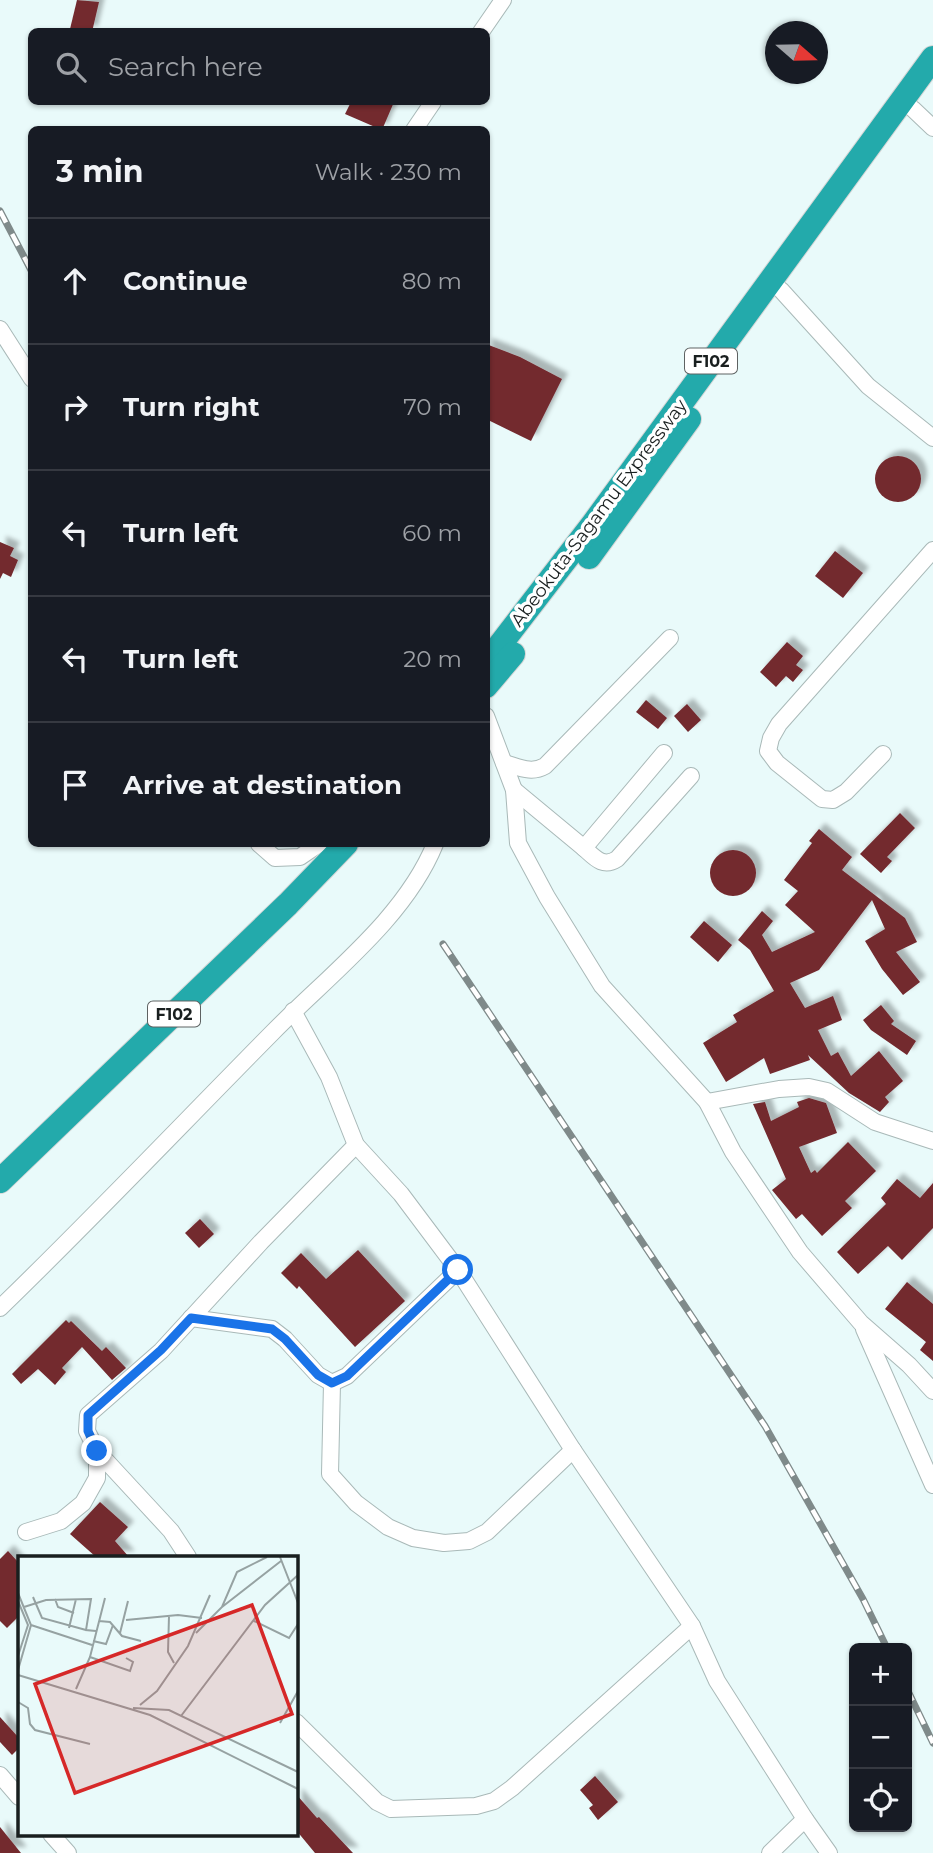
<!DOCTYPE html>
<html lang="en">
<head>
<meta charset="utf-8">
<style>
	:root { --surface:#171b24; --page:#242831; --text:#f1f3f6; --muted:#9ea1a6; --line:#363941 }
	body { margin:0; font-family:Montserrat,sans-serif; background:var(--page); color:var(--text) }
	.controls { position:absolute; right:21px; bottom:21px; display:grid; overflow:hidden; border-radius:10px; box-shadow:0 2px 5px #0004 }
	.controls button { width:63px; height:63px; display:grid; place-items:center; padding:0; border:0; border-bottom:2px solid var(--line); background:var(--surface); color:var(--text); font:35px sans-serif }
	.compass { position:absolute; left:765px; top:21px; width:63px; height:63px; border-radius:50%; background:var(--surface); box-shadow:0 2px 5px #0004; rotate:110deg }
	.stop { position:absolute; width:21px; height:21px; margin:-16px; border:5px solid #1a73e8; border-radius:50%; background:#fff }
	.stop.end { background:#1a73e8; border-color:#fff; box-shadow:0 2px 7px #0008 }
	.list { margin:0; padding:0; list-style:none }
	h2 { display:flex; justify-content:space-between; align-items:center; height:91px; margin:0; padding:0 28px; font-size:30px }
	h2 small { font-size:23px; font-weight:400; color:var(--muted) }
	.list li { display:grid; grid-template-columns:46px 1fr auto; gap:21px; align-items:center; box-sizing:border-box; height:126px; padding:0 28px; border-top:2px solid var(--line) }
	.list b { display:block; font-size:26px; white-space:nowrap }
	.list em { font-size:23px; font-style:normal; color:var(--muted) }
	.icon { flex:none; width:38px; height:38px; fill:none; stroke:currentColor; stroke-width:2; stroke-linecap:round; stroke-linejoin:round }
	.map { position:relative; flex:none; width:933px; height:1853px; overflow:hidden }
	.search { position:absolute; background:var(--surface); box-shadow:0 2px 5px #0004; left:28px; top:28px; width:462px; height:77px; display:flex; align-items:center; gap:18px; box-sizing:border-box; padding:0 24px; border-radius:10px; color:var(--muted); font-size:26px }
	.panel { position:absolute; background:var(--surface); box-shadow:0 2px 5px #0004; left:28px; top:126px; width:462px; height:721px; border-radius:10px }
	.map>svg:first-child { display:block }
	.building { fill:#73292e; filter:url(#shadow) }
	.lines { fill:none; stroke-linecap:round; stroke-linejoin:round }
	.minor-casing { stroke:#a9b9b8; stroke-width:18 }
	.highway-casing { stroke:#d6d7d7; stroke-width:26 }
	.minor { stroke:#fff; stroke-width:16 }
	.highway { stroke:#23aaab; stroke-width:24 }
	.rail-casing { stroke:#7f8a8a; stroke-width:7 }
	.rail { stroke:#fff; stroke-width:4.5; stroke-dasharray:13; stroke-linecap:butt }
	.route { stroke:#1a73e8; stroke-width:9 }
	.labels { text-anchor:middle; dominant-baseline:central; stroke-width:7; stroke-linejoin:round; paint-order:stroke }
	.shield { fill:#fff; stroke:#5e6262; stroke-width:2 }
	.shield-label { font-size:16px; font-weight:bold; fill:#191f1f }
	.street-label { font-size:18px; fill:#191f1f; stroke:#fff }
	.inset-road { fill:none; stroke:#96a2a2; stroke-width:2 }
	.view { fill:#d62828; fill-opacity:0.15; stroke:#d62828; stroke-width:3.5 }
	.inset-edge { fill:none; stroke:#191f1f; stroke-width:3.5 }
</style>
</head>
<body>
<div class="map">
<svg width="933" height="1853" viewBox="0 0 933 1853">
	<defs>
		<filter id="shadow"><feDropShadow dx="6" dy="-6" stdDeviation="2" flood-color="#0004"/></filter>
	</defs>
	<rect width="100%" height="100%" fill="#e9fafa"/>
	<!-- building -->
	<g class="building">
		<path d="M77,0l22,2 -7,30 -22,-3z"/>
		<path d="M351,102h43l-12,28 -37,-16z"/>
		<path d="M486,344l34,13 42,22 -31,62 -45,-22z"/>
		<circle cx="898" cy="479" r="23"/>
		<path d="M0,542l14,6 -4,8 8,4 -7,17 -8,-4 -3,6z"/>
		<path d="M835,551l28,22 -20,25 -28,-22z"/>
		<path d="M787,642l16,14 -7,9 7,5 -10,12 -7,-6 -10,11 -16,-15z"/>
		<path d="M646,700l21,18 -9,11 -22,-17z"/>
		<path d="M687,704l14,16 -13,12 -14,-16z"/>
		<path d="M900,813l15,15 -28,29 5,4 -11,12 -21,-19z"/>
		<path d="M819,829l33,28 -10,13 63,48 12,24 -21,10 24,30 -17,13 -21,-26 -17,-28 20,-12 -13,-29 -53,70 -29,13 15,25 28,-12 9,24 -24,10 13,26 7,-4 13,24 28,-25 24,30 -18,16 4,5 -9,10 -31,-19 -41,-38 2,5 -40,14 -6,-16 -38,24 -23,-39 34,-21 -4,-7 41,-24 -24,-41 -12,-10 24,-29 11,10 -11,14 10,17 43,-20 -30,-27 13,-14 -14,-11 28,-37 -3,-2z"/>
		<circle cx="733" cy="873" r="23"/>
		<path d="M704,921l28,24 -14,17 -28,-25z"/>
		<path d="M881,1005l13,16 -3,3 25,17 -9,14 -36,-25 -8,-10z"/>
		<path d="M809,1098l17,5 11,30 -38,14 12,26 4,-3 2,3 31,-31 28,29 -31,30 7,7 -30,28 -20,-22 -6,5 -24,-29 14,-11 -33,-75 12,-2 6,19 28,-14 -2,-5z"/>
		<path d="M897,1179l23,19 13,-15v45l-31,32 -14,-14 -30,28 -21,-22 49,-48 -5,-6z"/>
		<path d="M200,1219l14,15 -15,14 -14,-15z"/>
		<path d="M358,1250l47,51 -50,46 -56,-61 -2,3 -16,-16 20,-20 25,26z"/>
		<path d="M907,1282l26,22v57l-13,-11 6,-8 -41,-33z"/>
		<path d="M66,1320l3,3 2,-2 31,30 4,-4 20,21 -14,12 -30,-33 -20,21 4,4 -11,13 -17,-16 -17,15 -9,-10z"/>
		<path d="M100,1502l28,25 -13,14 14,16h-33l-26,-23z"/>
		<path d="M8,1551l11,12v53l-12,12 -7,-7v-62z"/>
		<path d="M0,1717l19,21v10l-7,7 -12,-13z"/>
		<path d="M595,1776l23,26 -20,18 -9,-12 4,-3 -13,-15z"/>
		<path d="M296,1794l21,24 2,-1 34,36h-38l-19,-23z"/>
		<path d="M0,1827l21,26h-21z"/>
	</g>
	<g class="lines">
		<!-- minor casing -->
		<g class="minor-casing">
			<g id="minor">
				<path d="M481,32l22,-32"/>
				<path d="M913,109l20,19"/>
				<path d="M414,130l19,-28"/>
				<path d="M781,290l87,96 65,52"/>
				<path d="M0,329l32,50"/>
				<path d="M486,716l28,74 4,53 29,54 55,89 105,116 26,50 67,100 61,71 48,42 24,26"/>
				<path d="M883,754l-37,38 -13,8 -11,-1 -45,-36 -9,-12 3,-13 8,-14 154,-174"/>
				<path d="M504,763c15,4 27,11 41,3l125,-128"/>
				<path d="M514,790l70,58 80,-95"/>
				<path d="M259,844l16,14 25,-1 19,-13"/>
				<path d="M584,848c11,10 19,20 33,11l74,-83"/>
				<path d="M293,1011l36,66 27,68 45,49 57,76 115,180 119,176 25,55 88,138 24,34"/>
				<path d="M707,1102l72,-13 30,-2 18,4 48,31 58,19"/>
				<path d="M0,1308c93,-90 182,-184 273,-276 56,-57 132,-114 162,-188"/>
				<path d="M191,1318l81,11 13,10 33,36 14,8 15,-7 111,-106"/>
				<path d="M864,1329l69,156"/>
				<path d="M332,1383l-2,91 26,29 32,24 25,11 31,5 25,-2 18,-9 86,-82"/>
				<path d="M26,1532l35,-11 22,-18 14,-25v-27"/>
				<path d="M188,1557l-17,-26 -74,-80 -10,-20 1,-16 73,-64 100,-109 95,-97"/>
				<path d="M296,1722l81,80 14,7 85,-3 18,-5 18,-13 180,-162"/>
				<path d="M0,1775l19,22"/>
				<path d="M51,1834l17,19"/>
				<path d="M770,1853l35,-34"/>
			</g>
		</g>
		<!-- highway casing -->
		<g class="highway-casing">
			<g id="highway">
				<path d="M589,557l100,-138"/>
				<path d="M486,663l107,-139 340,-466"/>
				<path d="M486,686l27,-32"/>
				<path d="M0,1181l288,-277 58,-60"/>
			</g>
		</g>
		<!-- minor -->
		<use href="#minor" class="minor"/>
		<!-- highway -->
		<use href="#highway" class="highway"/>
		<!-- rail casing -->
		<g class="rail-casing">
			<g id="rail">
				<path d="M0,211l32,61"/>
				<path d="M443,944l322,482 98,173 24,49"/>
				<path d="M907,1689l26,54"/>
			</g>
		</g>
		<!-- rail -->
		<use href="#rail" class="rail"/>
	</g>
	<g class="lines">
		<!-- route -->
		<path class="route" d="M97,1451l-9,-20v-16l73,-65 30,-32 81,11 13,10 33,36 14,8 15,-7 111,-106"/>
	</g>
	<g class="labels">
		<!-- shield labels -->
		<g class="shield">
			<rect x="685" y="348.5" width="52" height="25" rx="5"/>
			<rect x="148" y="1001.5" width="52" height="25" rx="5"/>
		</g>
		<g class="shield-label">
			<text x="711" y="361">F102</text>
			<text x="174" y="1014">F102</text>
		</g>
		<!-- street labels -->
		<g class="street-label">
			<text transform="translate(599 513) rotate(-53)">Abeokuta-Sagamu Expressway</text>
		</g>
	</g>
	<!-- overview -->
	<g transform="translate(18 1556)">
		<rect width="280" height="280" fill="#e9fafa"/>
		<path class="inset-road" d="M262,1l18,46M0,37l13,32 -13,45M15,41l9,21 44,12M37,43l3,8 16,6M0,45l10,24 -10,31M6,51l22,-7 45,-1 -5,31 10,1M204,51l59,-46M151,60l-1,36 6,11M108,64l52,-5 24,3M81,65l11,1 12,14 19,5M236,65l35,17 9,-14M13,69l61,20M51,72l7,-29M102,77l8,-32M178,77l26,-26 15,-35 30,-15M75,85l13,3 7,-19M72,101l40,14 3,-9 -7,-4M0,119l132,40 148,74M58,133l14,-32 15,-59M0,146l10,6 2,16 5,6 55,14M122,149l17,-14 31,-45 22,-51M115,152l36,2 129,62M163,160l84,-111 33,-30M262,167l18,-32"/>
		<path class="view" d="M234,49l40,109 -217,79 -40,-109z"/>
		<rect width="280" height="280" class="inset-edge"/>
	</g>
</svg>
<div class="controls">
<button>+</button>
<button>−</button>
<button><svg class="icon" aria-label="locate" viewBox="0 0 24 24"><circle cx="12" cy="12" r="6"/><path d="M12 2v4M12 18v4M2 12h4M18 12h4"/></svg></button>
</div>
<svg class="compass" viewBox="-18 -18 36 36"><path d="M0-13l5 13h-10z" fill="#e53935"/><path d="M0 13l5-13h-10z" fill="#9ea1a6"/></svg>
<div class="stop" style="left:458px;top:1270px"></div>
<div class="stop end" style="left:97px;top:1451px"></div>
<div class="search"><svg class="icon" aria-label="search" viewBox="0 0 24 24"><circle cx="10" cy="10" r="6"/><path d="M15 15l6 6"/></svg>Search here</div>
<section class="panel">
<h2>3 min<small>Walk · 230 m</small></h2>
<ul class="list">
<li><svg class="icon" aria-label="ahead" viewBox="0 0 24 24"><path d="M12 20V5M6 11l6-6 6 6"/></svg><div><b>Continue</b></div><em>80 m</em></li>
<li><svg class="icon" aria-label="right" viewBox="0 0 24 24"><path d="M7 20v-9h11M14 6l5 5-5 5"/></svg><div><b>Turn right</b></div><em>70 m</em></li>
<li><svg class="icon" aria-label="left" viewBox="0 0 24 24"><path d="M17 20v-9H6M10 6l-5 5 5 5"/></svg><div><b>Turn left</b></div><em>60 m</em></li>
<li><svg class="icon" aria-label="left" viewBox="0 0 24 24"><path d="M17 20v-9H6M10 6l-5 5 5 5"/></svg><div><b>Turn left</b></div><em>20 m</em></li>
<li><svg class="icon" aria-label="arrive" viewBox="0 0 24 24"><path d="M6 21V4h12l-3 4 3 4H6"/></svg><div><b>Arrive at destination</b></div></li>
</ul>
</section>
</div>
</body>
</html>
